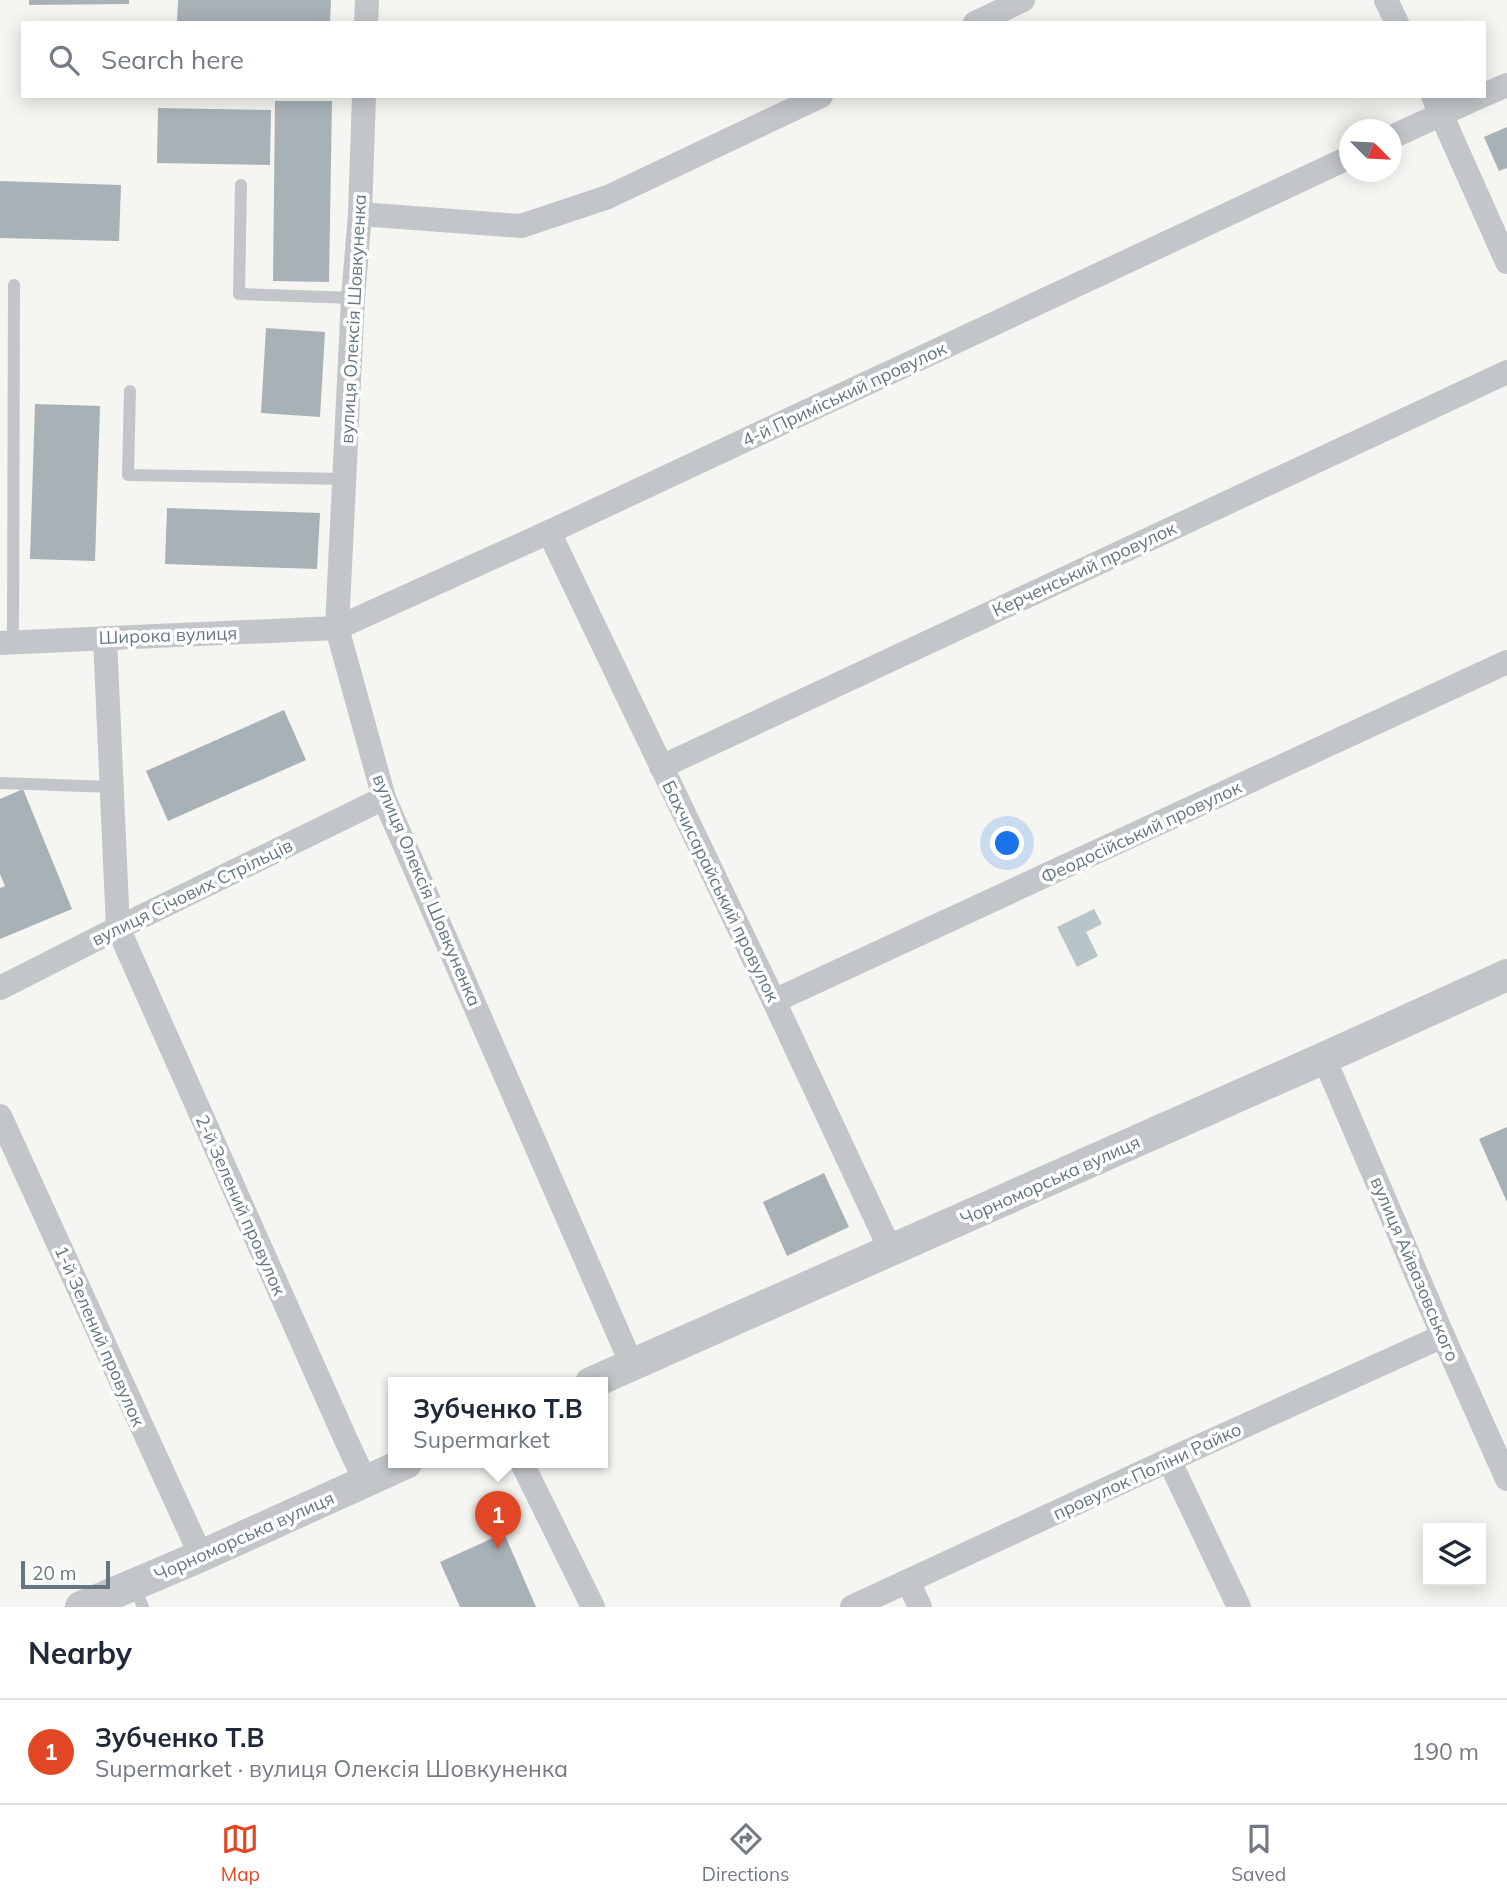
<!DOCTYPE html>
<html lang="en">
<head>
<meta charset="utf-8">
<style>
	:root { --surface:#fff; --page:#f6f6f7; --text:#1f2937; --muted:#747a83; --line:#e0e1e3; --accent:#e14725 }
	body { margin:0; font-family:Mulish,sans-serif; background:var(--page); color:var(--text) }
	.controls { position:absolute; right:21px; bottom:21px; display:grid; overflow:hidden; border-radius:0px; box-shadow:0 4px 18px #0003 }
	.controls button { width:63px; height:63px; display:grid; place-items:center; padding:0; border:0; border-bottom:2px solid var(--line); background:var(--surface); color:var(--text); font:35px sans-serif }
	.compass { position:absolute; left:1339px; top:119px; width:63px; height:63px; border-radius:50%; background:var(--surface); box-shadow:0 4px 18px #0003; rotate:114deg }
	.scale { position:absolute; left:21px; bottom:18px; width:89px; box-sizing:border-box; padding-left:7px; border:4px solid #647682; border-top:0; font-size:19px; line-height:24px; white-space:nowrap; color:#647682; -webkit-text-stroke:5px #fff; paint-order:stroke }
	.you { position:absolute; left:1008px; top:844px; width:24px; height:24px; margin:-18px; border:5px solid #fff; border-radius:50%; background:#1a73e8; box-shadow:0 0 0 10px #1a73e833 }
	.badge { display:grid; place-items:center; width:46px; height:46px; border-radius:50%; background:var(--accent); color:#fff; font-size:23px; font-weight:700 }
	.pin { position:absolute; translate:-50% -58px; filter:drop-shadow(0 2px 4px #0008) }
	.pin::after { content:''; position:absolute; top:37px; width:24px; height:21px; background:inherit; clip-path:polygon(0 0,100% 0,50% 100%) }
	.popup { position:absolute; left:388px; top:1377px; width:220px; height:91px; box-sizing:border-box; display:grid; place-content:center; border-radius:0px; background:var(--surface); filter:drop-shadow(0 2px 5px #0005); font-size:23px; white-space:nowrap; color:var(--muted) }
	.popup b { font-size:26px; color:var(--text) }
	.popup::after { content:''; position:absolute; left:50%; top:100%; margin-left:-14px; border:14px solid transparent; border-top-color:var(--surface) }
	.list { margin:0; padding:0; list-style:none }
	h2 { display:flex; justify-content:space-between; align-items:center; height:91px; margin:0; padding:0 28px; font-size:30px }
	h2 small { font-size:23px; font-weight:400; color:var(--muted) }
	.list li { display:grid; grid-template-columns:46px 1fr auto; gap:21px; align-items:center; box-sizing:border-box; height:105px; padding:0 28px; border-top:2px solid var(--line) }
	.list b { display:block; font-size:26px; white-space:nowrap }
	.list p { margin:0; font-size:23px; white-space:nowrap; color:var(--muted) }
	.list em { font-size:23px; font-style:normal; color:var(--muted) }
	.icon { flex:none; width:38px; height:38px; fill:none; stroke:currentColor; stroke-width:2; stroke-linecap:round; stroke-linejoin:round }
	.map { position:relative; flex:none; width:1507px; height:1607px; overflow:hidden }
	.search { position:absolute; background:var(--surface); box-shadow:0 4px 18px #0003; left:21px; right:21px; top:21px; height:77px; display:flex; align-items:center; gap:18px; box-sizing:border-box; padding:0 24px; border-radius:0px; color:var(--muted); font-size:26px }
	.sheet { height:196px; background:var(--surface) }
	nav { display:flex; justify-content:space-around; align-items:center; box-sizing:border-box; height:98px; border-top:2px solid var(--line); background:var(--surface); font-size:19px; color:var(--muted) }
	nav a { display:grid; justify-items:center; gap:4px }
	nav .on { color:var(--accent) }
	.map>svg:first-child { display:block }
	.water { fill:#b7c5c8 }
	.building { fill:#a8b1b6 }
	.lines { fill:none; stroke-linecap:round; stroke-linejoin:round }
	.service { stroke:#c2c6c9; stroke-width:12 }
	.minor { stroke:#c2c6c9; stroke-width:24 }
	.tertiary { stroke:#c2c6c9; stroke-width:32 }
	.labels { text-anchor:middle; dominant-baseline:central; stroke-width:7; stroke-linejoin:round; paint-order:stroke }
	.street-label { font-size:18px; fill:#647682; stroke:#fff }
</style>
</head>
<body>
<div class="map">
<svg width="1507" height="1607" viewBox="0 0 1507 1607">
	<rect width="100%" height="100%" fill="#f5f5f1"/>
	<!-- water -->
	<path class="water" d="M1094,909l8,15 -16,8 12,24 -21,11 -20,-40z"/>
	<!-- building -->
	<g class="building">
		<path d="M29,0h100v4l-100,1z"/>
		<path d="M178,0h153l-1,23h-153z"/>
		<path d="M275,101h57l-3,181 -56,-1z"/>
		<path d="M158,108l113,2 -1,55 -113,-2z"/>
		<path d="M1507,127v41l-8,3 -15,-34z"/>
		<path d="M0,181l121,4 -2,56 -119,-3z"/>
		<path d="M266,328l59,4 -5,85 -59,-4z"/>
		<path d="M35,404l65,2 -5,155 -65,-2z"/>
		<path d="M167,508l153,5 -3,56 -152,-5z"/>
		<path d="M284,710l22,50 -138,61 -22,-50z"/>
		<path d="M23,789l49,120 -72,30v-51l5,-2 -5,-12v-75z"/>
		<path d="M1507,1127v75l-28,-63z"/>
		<path d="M824,1173l25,54 -62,29 -24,-54z"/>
		<path d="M504,1533l32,74h-76l-20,-45z"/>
	</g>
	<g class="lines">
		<!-- service -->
		<g class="service">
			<path d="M241,185l-2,109 114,4"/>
			<path d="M130,391l-2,84 216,4"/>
			<path d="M13,643l1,-358"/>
			<path d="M0,783l112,4"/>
			<path d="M134,1585l9,22"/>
		</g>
		<!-- minor -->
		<g class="minor">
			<path d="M1386,0l11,23"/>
			<path d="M366,23l1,-23"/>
			<path d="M975,23l48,-23"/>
			<path d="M1484,95l23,-10"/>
			<path d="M364,96l-4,118 -7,84 -16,330 47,170 248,567"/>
			<path d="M1433,96l74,166"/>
			<path d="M1392,137l89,-41"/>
			<path d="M360,214l161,12 87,-29 213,-101"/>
			<path d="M549,532l225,469 117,250"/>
			<path d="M105,638l13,290 228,512 19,41"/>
			<path d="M0,643l337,-15 212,-96 801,-375"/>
			<path d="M661,767l846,-395"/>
			<path d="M0,988l118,-60 266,-130"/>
			<path d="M774,1001l733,-339"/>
			<path d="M1324,1058l119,278 64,143"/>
			<path d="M0,1116l201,440"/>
			<path d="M1169,1460l70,147"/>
			<path d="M522,1463l71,144"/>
			<path d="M908,1581l12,26"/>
			<path d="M852,1607l317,-147 274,-124"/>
		</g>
		<!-- tertiary -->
		<g class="tertiary">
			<path d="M591,1383l733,-325 183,-83"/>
			<path d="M81,1607l120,-51 205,-93"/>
		</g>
	</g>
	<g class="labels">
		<!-- street labels -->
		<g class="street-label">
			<text transform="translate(353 319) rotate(-87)">вулиця Олексія Шовкуненка</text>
			<text transform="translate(844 394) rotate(-25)">4-й Приміський провулок</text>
			<text transform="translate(1084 569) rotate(-25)">Керченський провулок</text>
			<text transform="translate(168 635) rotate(-2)">Широка вулиця</text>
			<text transform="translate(1141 832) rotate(-25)">Феодосійський провулок</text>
			<text transform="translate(427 890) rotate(67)">вулиця Олексія Шовкуненка</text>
			<text transform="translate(721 891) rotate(64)">Бахчисарайський провулок</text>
			<text transform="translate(192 892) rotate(-26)">вулиця Січових Стрільців</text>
			<text transform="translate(1050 1180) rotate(-24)">Чорноморська вулиця</text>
			<text transform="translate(241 1205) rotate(66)">2-й Зелений провулок</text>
			<text transform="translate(1415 1269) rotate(67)">вулиця Айвазовського</text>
			<text transform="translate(100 1336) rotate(66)">1-й Зелений провулок</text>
			<text transform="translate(1147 1471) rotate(-25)">провулок Поліни Райко</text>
			<text transform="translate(244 1536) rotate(-24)">Чорноморська вулиця</text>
		</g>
	</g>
</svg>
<div class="controls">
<button><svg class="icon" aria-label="layers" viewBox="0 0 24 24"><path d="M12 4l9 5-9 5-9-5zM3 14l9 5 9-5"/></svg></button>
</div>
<svg class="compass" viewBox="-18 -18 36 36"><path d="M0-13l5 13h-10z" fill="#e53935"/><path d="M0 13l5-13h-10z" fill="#747a83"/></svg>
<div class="scale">20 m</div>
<div class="you"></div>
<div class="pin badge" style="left:498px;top:1549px">1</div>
<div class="popup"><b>Зубченко Т.В</b>Supermarket</div>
<div class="search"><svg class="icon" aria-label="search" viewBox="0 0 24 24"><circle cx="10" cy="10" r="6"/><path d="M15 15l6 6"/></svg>Search here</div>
</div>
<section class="sheet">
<h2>Nearby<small></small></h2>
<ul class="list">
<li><span class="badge">1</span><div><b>Зубченко Т.В</b><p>Supermarket · вулиця Олексія Шовкуненка</p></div><em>190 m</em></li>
</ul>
</section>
<nav>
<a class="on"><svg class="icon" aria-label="map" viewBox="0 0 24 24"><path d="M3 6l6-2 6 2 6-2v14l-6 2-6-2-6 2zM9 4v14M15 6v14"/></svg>Map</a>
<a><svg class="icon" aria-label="directions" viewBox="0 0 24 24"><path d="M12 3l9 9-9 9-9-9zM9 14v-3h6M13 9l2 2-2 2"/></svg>Directions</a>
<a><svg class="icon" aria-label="saved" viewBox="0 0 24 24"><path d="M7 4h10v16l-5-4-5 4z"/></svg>Saved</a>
</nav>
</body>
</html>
